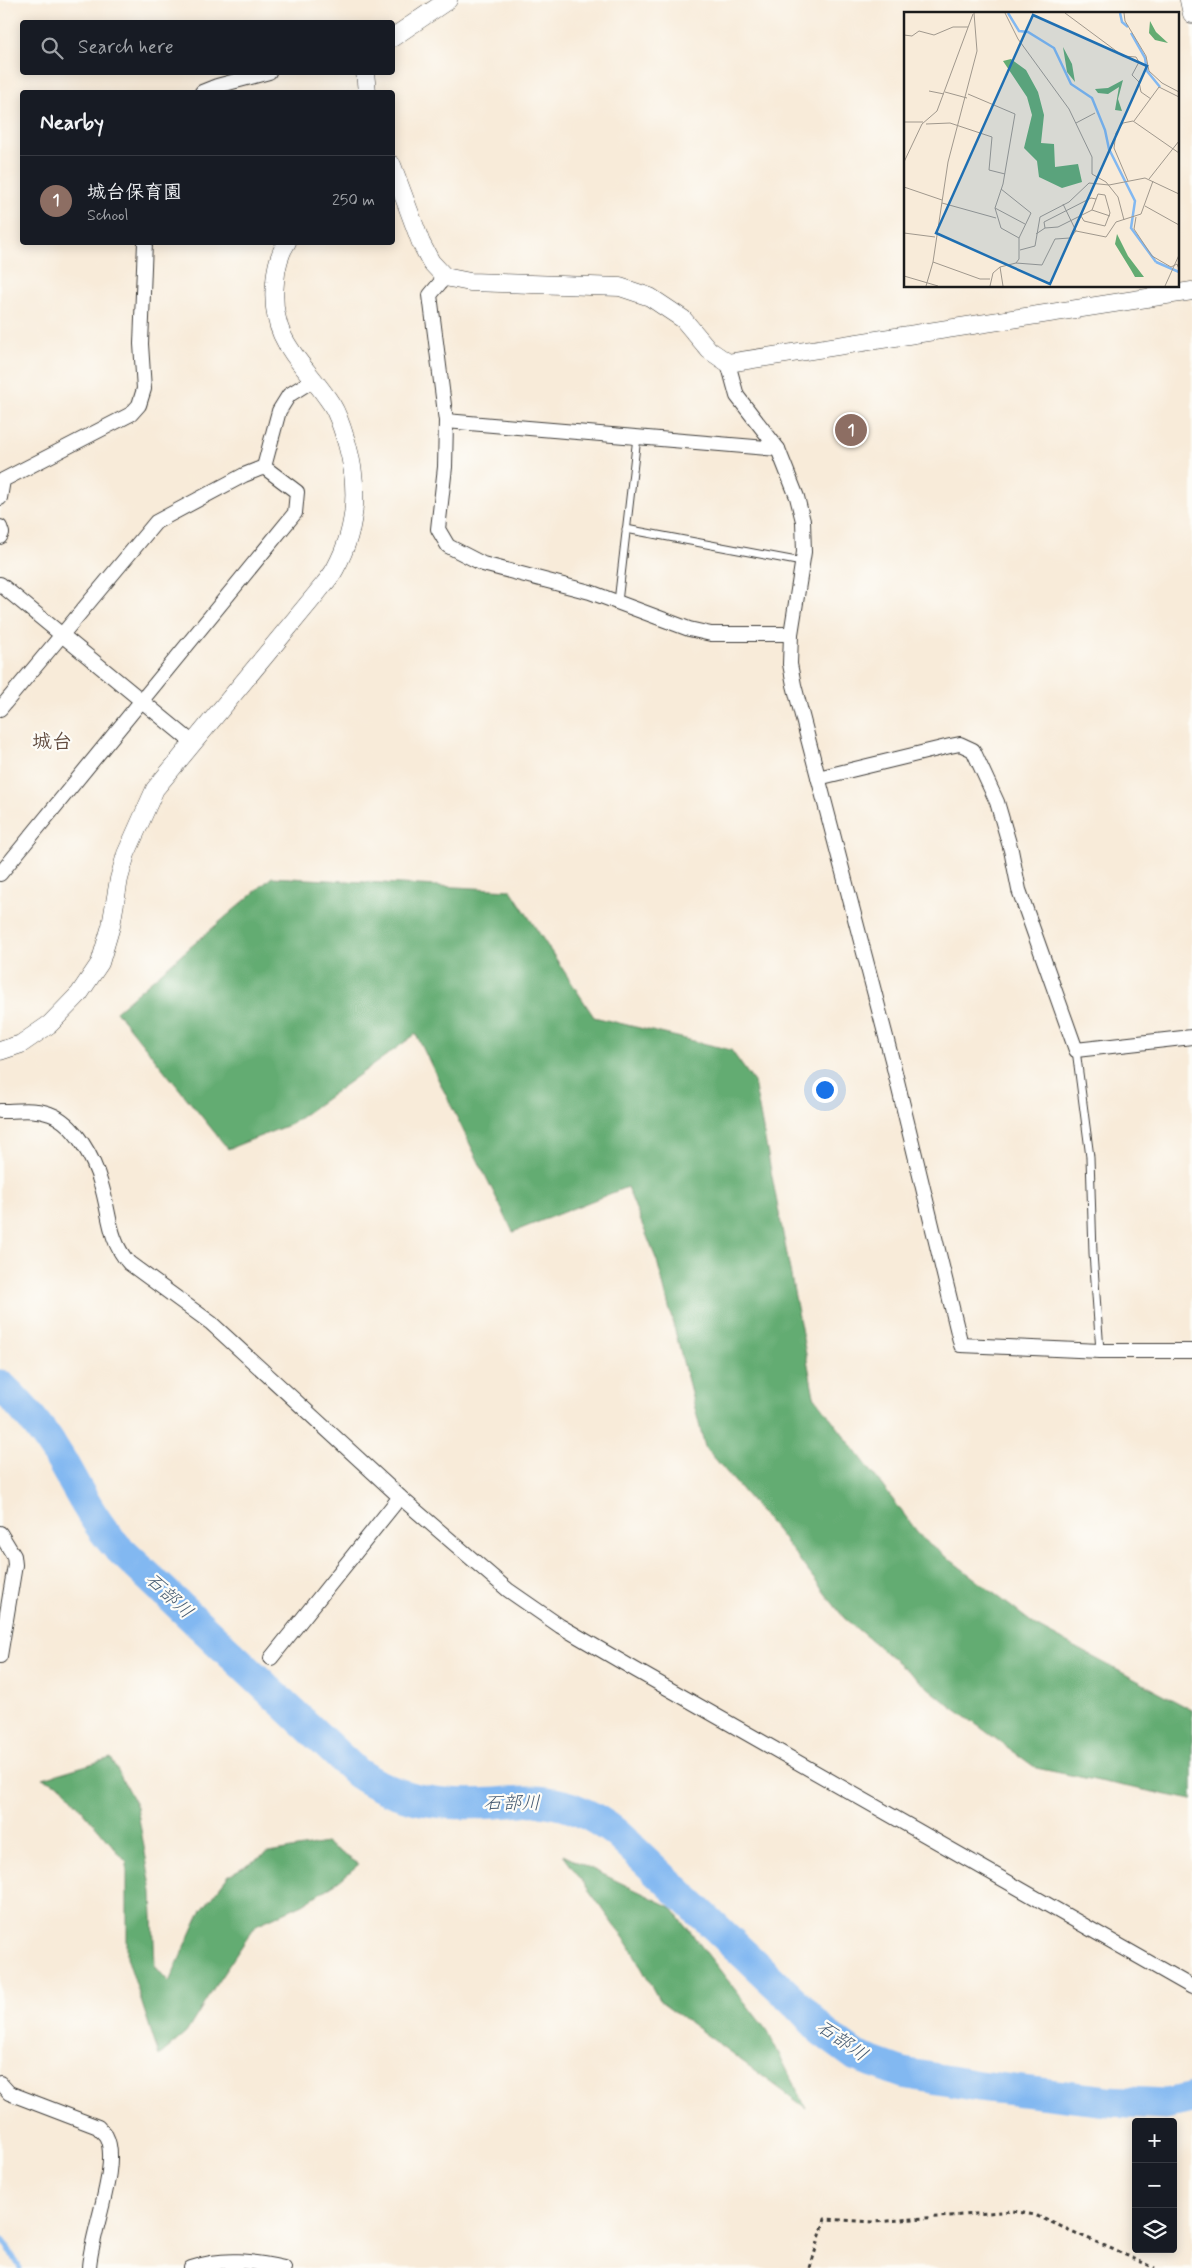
<!DOCTYPE html>
<html lang="en">
<head>
<meta charset="utf-8">
<style>
	:root { --surface:#171b24; --page:#20242c; --text:#f1f3f6; --muted:#9ea1a6; --line:#363941; --accent:#2563eb }
	body { margin:0; font-family:Mynerve,"Klee One",sans-serif; background:var(--page); color:var(--text) }
	.controls { position:absolute; right:15px; bottom:15px; display:grid; overflow:hidden; border-radius:5px; box-shadow:0 2px 12px #0003 }
	.controls button { width:45px; height:45px; display:grid; place-items:center; padding:0; border:0; border-bottom:1px solid var(--line); background:var(--surface); color:var(--text); font:25px sans-serif }
	.you { position:absolute; left:824px; top:1089px; width:18px; height:18px; margin:-12px; border:4px solid #fff; border-radius:50%; background:#1a73e8; box-shadow:0 0 0 8px #1a73e833 }
	.badge { display:grid; place-items:center; width:32px; height:32px; border-radius:50%; background:var(--accent); color:#fff; font-size:16px; font-weight:700 }
	.pin { position:absolute; translate:-50% -50%; border:2px solid #fff; box-shadow:0 1px 5px #0006 }
	.list { margin:0; padding:0; list-style:none }
	h2 { display:flex; justify-content:space-between; align-items:center; height:65px; margin:0; padding:0 20px; font-size:21px }
	h2 small { font-size:16px; font-weight:400; color:var(--muted) }
	.list li { display:grid; grid-template-columns:32px 1fr auto; gap:15px; align-items:center; box-sizing:border-box; height:90px; padding:0 20px; border-top:1px solid var(--line) }
	.list b { display:block; font-size:19px; white-space:nowrap }
	.list p { margin:0; font-size:16px; white-space:nowrap; color:var(--muted) }
	.list em { font-size:16px; font-style:normal; color:var(--muted) }
	.icon { flex:none; width:28px; height:28px; fill:none; stroke:currentColor; stroke-width:2; stroke-linecap:round; stroke-linejoin:round }
	.map { position:relative; flex:none; width:1192px; height:2268px; overflow:hidden }
	.search { position:absolute; background:var(--surface); box-shadow:0 2px 12px #0003; left:20px; top:20px; width:375px; height:55px; display:flex; align-items:center; gap:12px; box-sizing:border-box; padding:0 18px; border-radius:5px; color:var(--muted); font-size:19px }
	.panel { position:absolute; background:var(--surface); box-shadow:0 2px 12px #0003; left:20px; top:90px; width:375px; height:155px; border-radius:5px }
	.map>svg:first-child { display:block }
	.forest { fill:#64ac72; stroke:#406447 }
	.lines { fill:none; stroke-linecap:round; stroke-linejoin:round }
	.stream { stroke:#82b8f1; stroke-width:5 }
	.river { stroke:#82b8f1; stroke-width:31 }
	.service-casing { stroke:#3d3b38; stroke-width:9 }
	.minor-casing { stroke:#3d3b38; stroke-width:16 }
	.tertiary-casing { stroke:#3d3b38; stroke-width:19 }
	.path { stroke:#3d3b38; stroke-width:3; stroke-dasharray:4 4; stroke-linecap:butt }
	.service { stroke:#fff; stroke-width:7 }
	.minor { stroke:#fff; stroke-width:14 }
	.tertiary { stroke:#fff; stroke-width:18 }
	.labels { text-anchor:middle; dominant-baseline:central; stroke-width:4.5; stroke-linejoin:round; paint-order:stroke }
	.water-label { font-size:19px; font-style:italic; fill:#455a71; stroke:#fdfcf7 }
	.quarter-label { font-size:20px; font-weight:bold; fill:#624c40; stroke:#fdfcf7 }
	.inset-river { fill:none; stroke:#82b8f1; stroke-width:2.5 }
	.inset-road { fill:none; stroke:#a0988d; stroke-width:1 }
	.view { fill:#1f6fb2; fill-opacity:0.15; stroke:#1f6fb2; stroke-width:2.5 }
	.inset-edge { fill:none; stroke:#1c1c1c; stroke-width:2.5 }
</style>
</head>
<body>
<div class="map">
<svg width="1192" height="2268" viewBox="0 0 1192 2268">
	<rect width="100%" height="100%" fill="#fdfcf7"/>
	<filter id="ink" filterUnits="userSpaceOnUse"><feTurbulence type="fractalNoise" baseFrequency=".02" numOctaves="2"/><feDisplacementMap in="SourceGraphic" scale="10" xChannelSelector="R" yChannelSelector="G"/><feConvolveMatrix kernelMatrix="1 2 1 2 8 2 1 2 1" color-interpolation-filters="sRGB"/></filter>
	<filter id="wash" filterUnits="userSpaceOnUse"><feTurbulence type="fractalNoise" baseFrequency=".0096" numOctaves="4" result="noise"/><feDisplacementMap in="SourceGraphic" scale="20" xChannelSelector="R" yChannelSelector="G"/><feGaussianBlur stdDeviation="1.12" result="paint"/><feColorMatrix in="noise" values="0 0 0 0 0 0 0 0 0 0 0 0 0 0 0 0 0 1.4 0 .05"/><feComposite in="paint" operator="in"/></filter>
	<g filter="url(#wash)">
		<rect width="100%" height="100%" fill="#f8ebd9"/>
		<!-- forest -->
		<g class="forest">
			<path d="M272,877l239,13 83,127 137,33 23,32 60,314 108,142 117,90 153,82v90l-156,-32 -92,-67 -100,-83 -67,-87 -72,-84 -48,-186 -30,-74 -114,45 -97,-198 -125,90 -63,25 -112,-138z"/>
			<path d="M111,1758l26,49 15,85 3,74 14,16 32,-71 28,-36 39,-22 58,-10 33,21 -20,17 -36,23 -47,21 -41,61 -29,47 -27,23 -32,-99v-94l-65,-77 -19,-8z"/>
			<path d="M563,1855l108,52 97,125 38,76 -147,-108 -30,-55z"/>
		</g>
		<g class="lines">
			<!-- stream -->
			<path class="stream" d="M0,2237l7,9 13,22"/>
			<!-- river -->
			<path class="river" d="M0,1385c24,22 44,47 61,75 17,30 32,61 56,87l240,226c45,30 87,33 140,30 16,-1 34,-4 50,-1 26,3 48,15 69,31l183,173 24,26 33,24 47,17 76,13 129,15 58,3 26,-6"/>
		</g>
	</g>
	<g filter="url(#ink)">
		<g class="lines">
			<!-- service casing -->
			<g class="service-casing">
				<g id="service">
					<path d="M626,529l176,33"/>
					<path d="M618,602l19,-165"/>
					<path d="M1076,1050l14,107 3,96 7,98"/>
				</g>
			</g>
			<!-- minor casing -->
			<g class="minor-casing">
				<g id="minor">
					<path d="M202,92l15,-6 52,-14"/>
					<path d="M445,277l-15,18 16,126 -1,46 -7,62 10,17 35,18 107,28 99,37 22,5h80"/>
					<path d="M728,363l9,33 41,53 19,48 6,24 1,31 -13,82 -1,30 4,21 98,375 69,285 139,6h92"/>
					<path d="M446,421l332,28"/>
					<path d="M264,467l15,-56 10,-16 24,-15"/>
					<path d="M0,498l3,-18 128,-66 8,-9 5,-16 -3,-45 4,-102"/>
					<path d="M0,527l2,6 -2,4"/>
					<path d="M0,584l193,159"/>
					<path d="M0,709l156,-187 88,-47 20,-8"/>
					<path d="M818,778l132,-32 10,-2 13,6 24,52 14,48 8,40 57,160 116,-13"/>
					<path d="M0,874l295,-361 2,-21 -33,-25"/>
					<path d="M0,1111c16,0 35,-3 50,3 25,9 44,45 51,70 9,28 7,56 28,79l82,60 189,174 108,93 52,36 74,43 558,318"/>
					<path d="M0,1533l14,23 1,9 -15,91"/>
					<path d="M271,1658l129,-161"/>
					<path d="M0,2083l9,10 89,34c2,3 6,6 8,9 15,28 -16,99 -17,132"/>
					<path d="M191,2268c32,-11 61,-7 93,0"/>
				</g>
			</g>
			<!-- tertiary casing -->
			<g class="tertiary-casing">
				<g id="tertiary">
					<path d="M1189,0l3,14"/>
					<path d="M392,38l56,-38"/>
					<path d="M365,72l2,20"/>
					<path d="M392,165l29,78 10,19 14,15 25,5 150,5 30,10 33,22 26,31 19,13 464,-72"/>
					<path d="M0,1051l21,-7 29,-20 29,-30 21,-31 11,-37 8,-47 7,-25 29,-65 162,-196c6,-8 14,-16 18,-24 22,-40 24,-83 12,-125 -4,-13 -8,-28 -15,-39 -30,-46 -63,-62 -57,-123 1,-14 4,-28 12,-40"/>
				</g>
			</g>
			<!-- path -->
			<path class="path" d="M810,2268l15,-49 50,3 138,-11 22,4 120,53"/>
			<!-- service -->
			<use href="#service" class="service"/>
			<!-- minor -->
			<use href="#minor" class="minor"/>
			<!-- tertiary -->
			<use href="#tertiary" class="tertiary"/>
		</g>
	</g>
	<g class="labels">
		<!-- water labels -->
		<g class="water-label">
			<text transform="translate(169 1596) rotate(43)">石部川</text>
			<text x="512" y="1803">石部川</text>
			<text transform="translate(842 2041) rotate(35)">石部川</text>
		</g>
		<!-- quarter labels -->
		<g class="quarter-label">
			<text x="52" y="742">城台</text>
		</g>
	</g>
	<!-- overview -->
	<g transform="translate(904 12)">
		<rect width="275" height="275" fill="#f8ebd9"/>
		<path d="M246,9l6,11 12,11 -13,-3 -6,-7zM159,35l9,17 3,18 -8,-10zM107,47l15,11 12,22 6,23 -3,28 13,1 1,23 23,-3 4,18 -20,6 -23,-11 -2,-16 -13,-13 8,-33 -5,-18 -24,-36zM219,68l-5,19 4,12 -7,-1 4,-23 -11,7 -10,-1 -3,-4 13,-1zM213,222l11,22 16,21h-9l-4,-7 -16,-26z" fill="#64ac72"/>
		<path class="inset-river" d="M104,1l11,18 9,1 26,16 17,36 21,14 13,32 4,19 26,52 -4,27 25,34M216,1l2,9 6,5M227,21l14,25 2,13 13,16M252,250l23,10"/>
		<path class="inset-road" d="M101,1l13,26 51,70 23,48v17l14,8 12,15 6,23M161,1l58,43 13,1 3,5 -7,13 7,7 2,10 10,7M220,1l1,8 21,35 3,15 13,12 17,9M0,23l8,1 7,-5 15,4 19,-8h15M25,79l15,3M41,80l22,6M64,82l47,20 -12,70 -8,24 6,20 18,10M230,109l25,-34 20,10M0,110h19M172,111l19,-10M22,112l24,-1 42,14 -3,33 16,4M0,150l18,-38 15,-13 36,-97M245,167l30,-38M224,169l-14,-33 2,-15 7,-10 10,-2 46,32M0,175l38,13M97,177l30,24 -12,25v21l-3,4M38,191l54,15M159,192l13,27M241,194l34,19M91,196l30,16M177,204l3,5 21,5 5,-13 -5,-18 -7,-1 -6,16M232,205l-2,12 18,27 19,11 6,-3 2,5M141,216l13,-1 34,-17 18,6M0,221l31,4M132,222l9,-6 -1,-6 47,-24 5,1M116,238l15,-4 5,-29 29,-15 20,-19 20,2 36,-7 34,16M29,250l47,17h10M96,255l3,19M0,264l34,10M22,274l7,-24 15,-100 29,-111 -3,-38M86,274l3,-13 7,-6 16,-4 26,2 13,-26 15,-1 6,-7 30,6 10,-15 25,-8 12,-33M261,274l14,-31"/>
		<path class="view" d="M129,3l114,51 -97,218 -114,-51z"/>
		<rect width="275" height="275" class="inset-edge"/>
	</g>
</svg>
<div class="controls">
<button>+</button>
<button>−</button>
<button><svg class="icon" aria-label="layers" viewBox="0 0 24 24"><path d="M12 4l9 5-9 5-9-5zM3 14l9 5 9-5"/></svg></button>
</div>
<div class="you"></div>
<div class="pin badge" style="left:851px;top:430px;background:#8d6e63">1</div>
<div class="search"><svg class="icon" aria-label="search" viewBox="0 0 24 24"><circle cx="10" cy="10" r="6"/><path d="M15 15l6 6"/></svg>Search here</div>
<section class="panel">
<h2>Nearby<small></small></h2>
<ul class="list">
<li><span class="badge" style="background:#8d6e63">1</span><div><b>城台保育園</b><p>School</p></div><em>250 m</em></li>
</ul>
</section>
</div>
</body>
</html>
